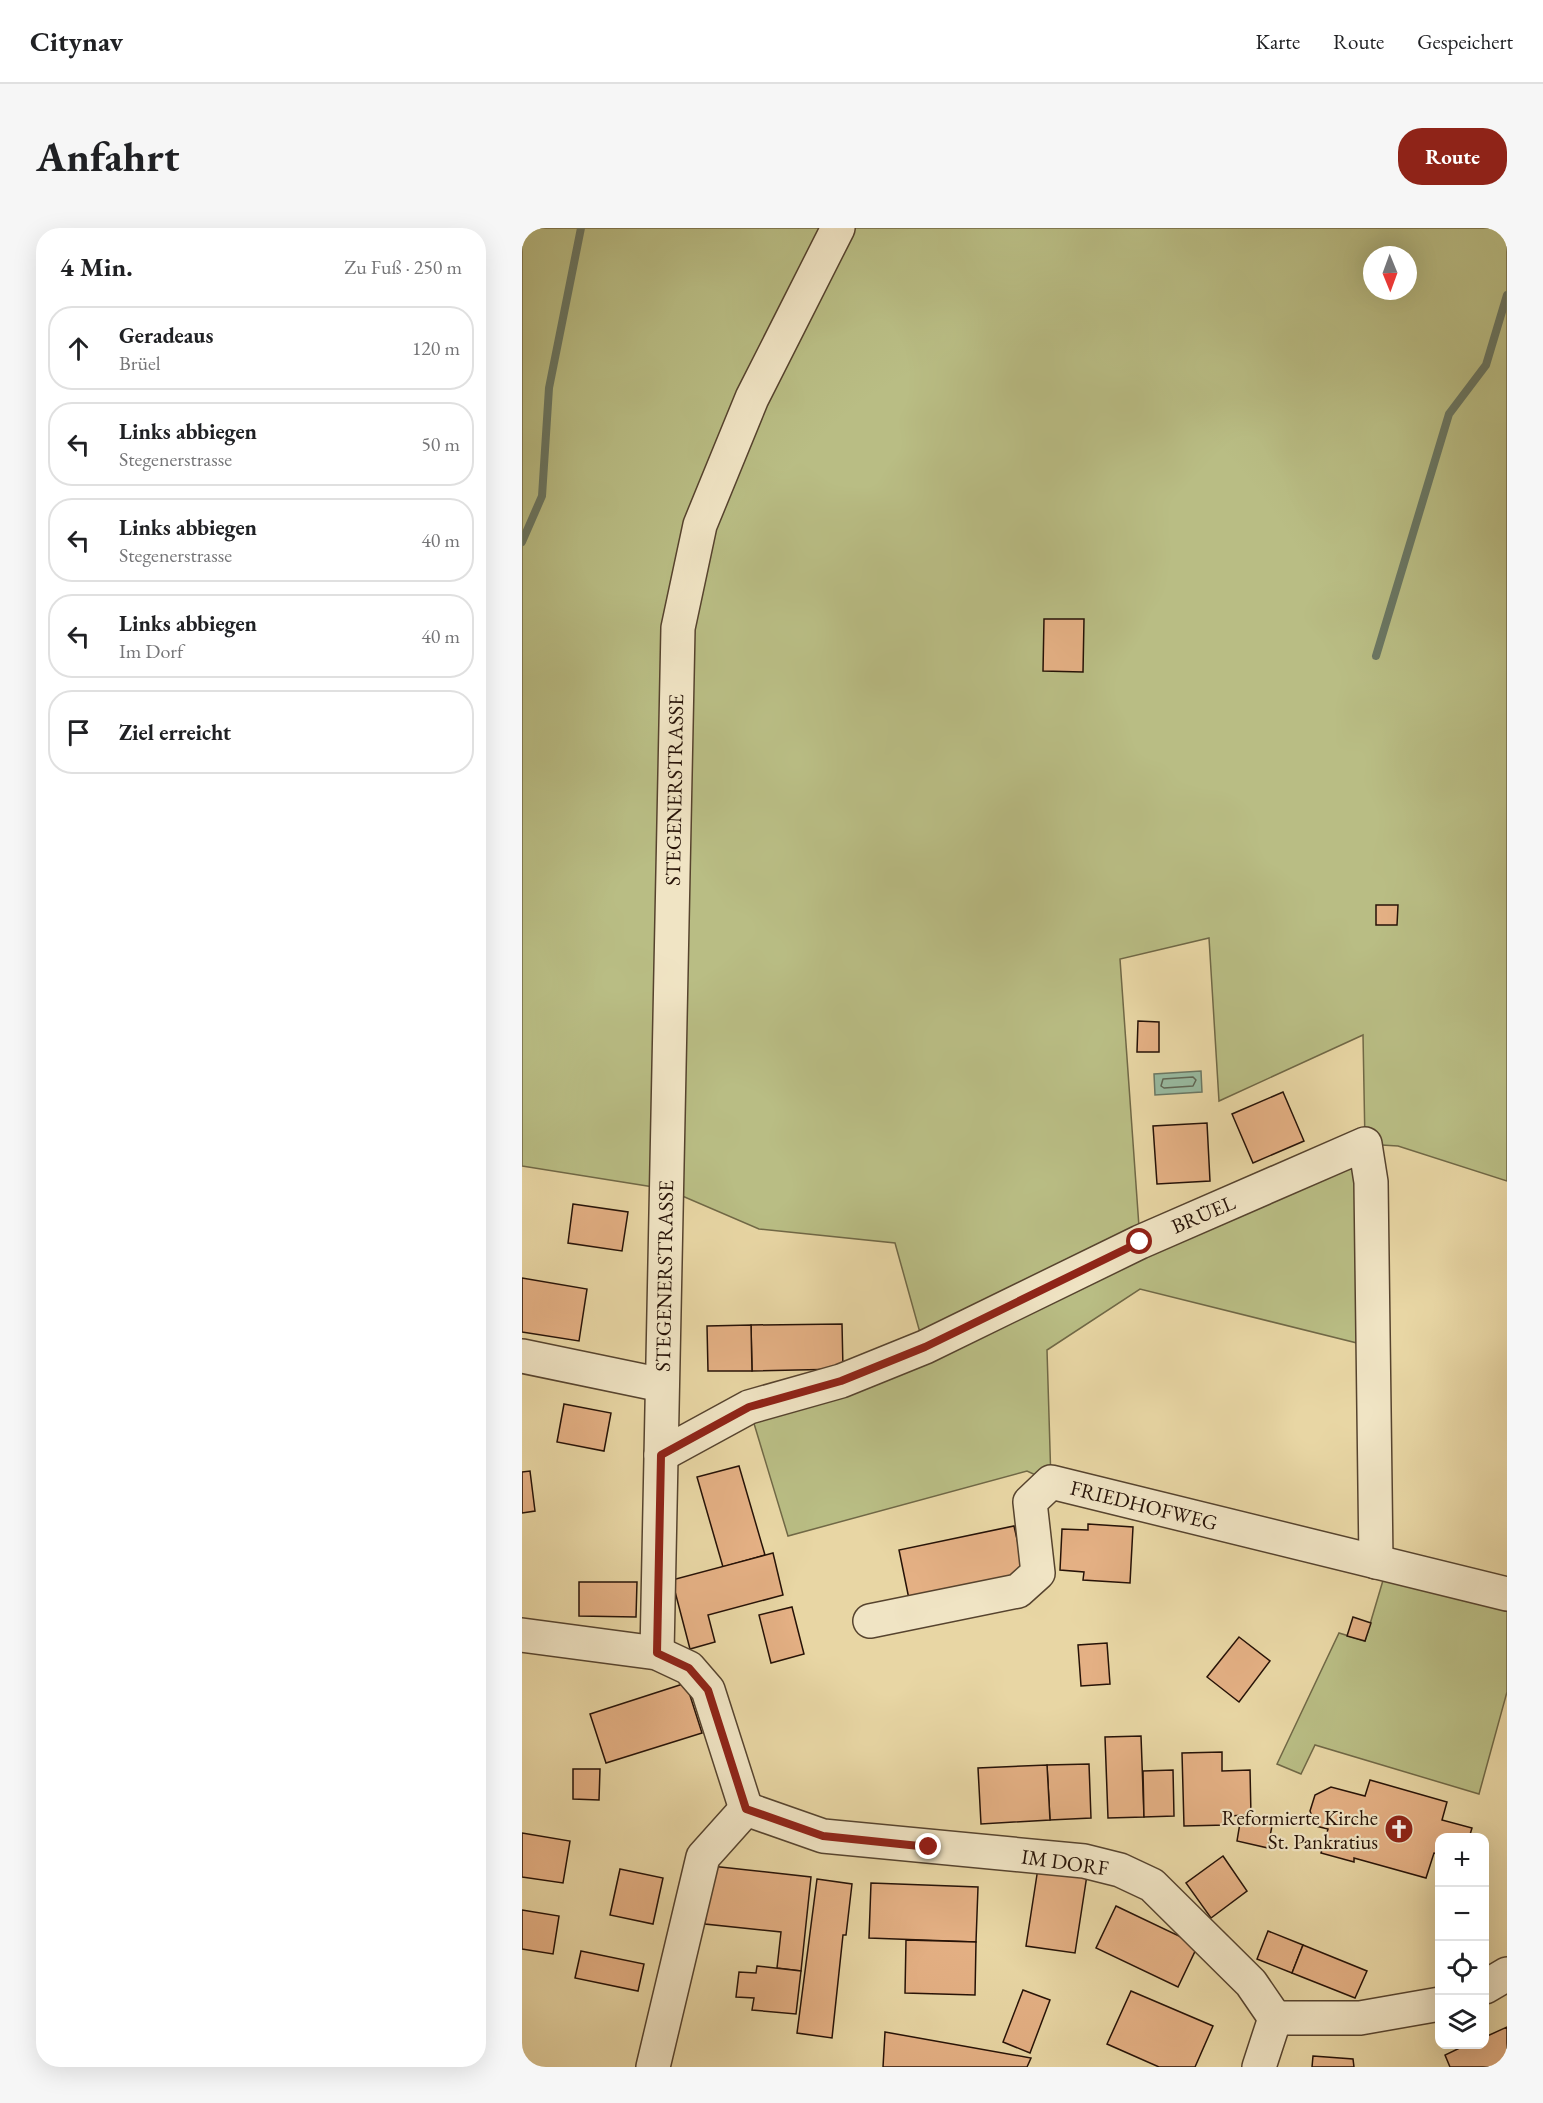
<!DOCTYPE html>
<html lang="de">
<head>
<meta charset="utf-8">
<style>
	:root { --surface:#fff; --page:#f6f6f6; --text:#202124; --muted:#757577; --line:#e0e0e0; --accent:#8f2418 }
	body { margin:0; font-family:"EB Garamond",serif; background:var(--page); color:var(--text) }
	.controls { position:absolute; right:18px; bottom:18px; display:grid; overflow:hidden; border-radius:12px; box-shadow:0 6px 24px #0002 }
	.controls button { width:54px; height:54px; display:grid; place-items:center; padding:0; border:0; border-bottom:2px solid var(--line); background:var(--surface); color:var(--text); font:30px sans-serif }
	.compass { position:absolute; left:841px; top:18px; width:54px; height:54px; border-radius:50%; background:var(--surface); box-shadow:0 6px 24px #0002; rotate:179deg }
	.stop { position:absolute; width:18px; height:18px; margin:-14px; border:4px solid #8f2418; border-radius:50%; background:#fff }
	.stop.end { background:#8f2418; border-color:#fff; box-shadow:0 2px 6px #0008 }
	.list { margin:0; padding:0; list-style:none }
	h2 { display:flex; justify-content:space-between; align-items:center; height:78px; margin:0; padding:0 24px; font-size:26px }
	h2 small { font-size:20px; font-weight:400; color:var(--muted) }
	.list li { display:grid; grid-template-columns:39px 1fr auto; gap:18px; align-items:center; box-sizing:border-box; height:84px; margin:0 12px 12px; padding:0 12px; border:2px solid var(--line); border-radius:24px }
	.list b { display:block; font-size:22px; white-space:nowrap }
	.list p { margin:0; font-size:20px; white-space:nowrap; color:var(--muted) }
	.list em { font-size:20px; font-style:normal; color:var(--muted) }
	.icon { flex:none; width:33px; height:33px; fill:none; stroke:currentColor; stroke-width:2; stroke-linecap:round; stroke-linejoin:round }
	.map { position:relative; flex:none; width:985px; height:1839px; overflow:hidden; border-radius:24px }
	header { display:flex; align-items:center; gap:36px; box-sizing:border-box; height:84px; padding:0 30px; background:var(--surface); border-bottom:2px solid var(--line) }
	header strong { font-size:28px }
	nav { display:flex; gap:33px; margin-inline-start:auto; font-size:21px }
	.intro { display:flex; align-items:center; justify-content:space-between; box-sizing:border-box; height:144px; padding:0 36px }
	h1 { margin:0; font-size:42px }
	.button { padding:15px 27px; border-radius:24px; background:var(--accent); color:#fff; font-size:21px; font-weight:700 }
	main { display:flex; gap:36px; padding:0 36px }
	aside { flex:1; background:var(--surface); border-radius:24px; box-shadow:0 6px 24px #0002 }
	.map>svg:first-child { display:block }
	.green { fill:#b9bd84; stroke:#706846; stroke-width:1.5; fill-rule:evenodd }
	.water { fill:#98baa0; stroke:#6a7763; stroke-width:1.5 }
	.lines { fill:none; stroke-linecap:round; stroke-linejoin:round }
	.shore { stroke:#5f6654; stroke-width:1.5 }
	.stream { stroke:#6a7763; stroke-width:8 }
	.building { fill:#e4b084; stroke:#261207; stroke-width:1.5 }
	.minor-casing { stroke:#56432e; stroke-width:36 }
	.minor { stroke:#f0e4c4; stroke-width:33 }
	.route { stroke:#8f2418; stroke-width:8 }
	.labels { text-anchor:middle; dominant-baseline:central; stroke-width:4.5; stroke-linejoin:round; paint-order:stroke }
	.street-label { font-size:21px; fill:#261207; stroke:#f0e4c4 }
	.poi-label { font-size:21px; fill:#261207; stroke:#f0e4c4; text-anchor:end }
</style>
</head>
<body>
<header>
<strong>Citynav</strong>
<nav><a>Karte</a><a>Route</a><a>Gespeichert</a></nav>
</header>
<div class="intro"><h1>Anfahrt</h1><a class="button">Route</a></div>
<main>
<aside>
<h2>4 Min.<small>Zu Fuß · 250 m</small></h2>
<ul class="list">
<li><svg class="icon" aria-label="ahead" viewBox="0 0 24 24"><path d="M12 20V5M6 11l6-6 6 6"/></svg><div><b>Geradeaus</b><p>Brüel</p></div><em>120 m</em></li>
<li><svg class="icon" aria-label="left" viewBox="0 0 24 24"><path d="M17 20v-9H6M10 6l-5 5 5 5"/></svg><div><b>Links abbiegen</b><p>Stegenerstrasse</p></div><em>50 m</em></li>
<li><svg class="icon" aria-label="left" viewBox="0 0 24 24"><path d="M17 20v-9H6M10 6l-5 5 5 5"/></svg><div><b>Links abbiegen</b><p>Stegenerstrasse</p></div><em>40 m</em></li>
<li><svg class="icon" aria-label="left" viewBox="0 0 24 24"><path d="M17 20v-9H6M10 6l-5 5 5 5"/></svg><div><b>Links abbiegen</b><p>Im Dorf</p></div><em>40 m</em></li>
<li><svg class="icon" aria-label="arrive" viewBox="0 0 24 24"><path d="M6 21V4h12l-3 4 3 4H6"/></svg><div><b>Ziel erreicht</b></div></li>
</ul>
</aside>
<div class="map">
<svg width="985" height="1839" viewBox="0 0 985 1839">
	<rect width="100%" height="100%" fill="#e8d6a4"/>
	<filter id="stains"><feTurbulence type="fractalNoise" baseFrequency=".00333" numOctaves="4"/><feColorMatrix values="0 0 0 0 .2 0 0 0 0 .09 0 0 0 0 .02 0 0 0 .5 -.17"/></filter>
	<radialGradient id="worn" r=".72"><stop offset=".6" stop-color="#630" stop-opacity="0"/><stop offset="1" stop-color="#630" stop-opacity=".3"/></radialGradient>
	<!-- green -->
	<g class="green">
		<path d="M0,0h985v953l-109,-35 -33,-2 8,203 -233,-58 -93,61 4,132 -24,-11 -239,65 -39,-129 175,-60 -29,-104 -136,-14 -93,-40 -144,-23zM850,27h36v36h-36zM687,710l10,163 144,-66 2,109 -225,97 -20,-282z"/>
		<path d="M862,1349l123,31v84l-28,102 -164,-49 -14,29 -24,-10 62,-131 26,8z"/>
	</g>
	<!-- water -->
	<path class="water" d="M679,843l1,21 -47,3 -1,-21z"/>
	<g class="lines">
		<!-- shore -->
		<path class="shore" d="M671,849l3,3 -3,6 -29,2 -3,-2 2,-7z"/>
		<!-- stream -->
		<g class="stream">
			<path d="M0,314l20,-46 7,-108 32,-160"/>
			<path d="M854,428l73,-242 37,-49 21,-70"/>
		</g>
	</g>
	<!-- building -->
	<g class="building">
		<path d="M522,391h40l-1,53 -40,-1z"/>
		<path d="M854,677h22l-1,20h-21z"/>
		<path d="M616,793l21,1v30h-22z"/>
		<path d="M761,864l21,49 -51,22 -21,-49z"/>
		<path d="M685,895l3,58 -53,3 -4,-58z"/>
		<path d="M51,976l55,8 -6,39 -54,-8z"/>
		<path d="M0,1050l65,11 -8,52 -57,-9z"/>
		<path d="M320,1096l1,45 -91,2 -1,-46z"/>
		<path d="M229,1097l1,46h-44l-1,-45z"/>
		<path d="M42,1176l47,9 -7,38 -47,-9z"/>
		<path d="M217,1238l26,89 -42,12 -26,-90z"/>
		<path d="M8,1243l5,40 -13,2v-41z"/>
		<path d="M566,1296l45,3 -3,56 -47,-3 1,-8 -24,-2 2,-41 26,1z"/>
		<path d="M492,1298l11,48 -116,25 -10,-49z"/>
		<path d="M251,1325l10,42 -75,20 7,27 -25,7 -18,-69z"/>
		<path d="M57,1354h58l-1,35 -57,-1z"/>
		<path d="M270,1379l12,47 -33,9 -12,-48z"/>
		<path d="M831,1389l18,6 -6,18 -18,-5z"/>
		<path d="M717,1409l31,24 -31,41 -32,-25z"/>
		<path d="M585,1415l3,41 -29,2 -3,-41z"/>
		<path d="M164,1455l16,50 -96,30 -16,-49z"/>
		<path d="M619,1508l3,81 -36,1 -3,-81z"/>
		<path d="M700,1524v19l28,-1 1,45 -25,1v9l-42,1 -2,-73z"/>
		<path d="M567,1536l2,54 -41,2 -3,-55z"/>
		<path d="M525,1537l3,55 -69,4 -3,-56z"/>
		<path d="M51,1541h27l-1,31 -26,-1z"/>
		<path d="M651,1542l1,46 -30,1 -1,-46z"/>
		<path d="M848,1552l77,22 -5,18 30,8 -3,10h-29v16l-6,-1 -8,25 -72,-20v4l-33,-9 7,-24 -12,-3 -6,-15 5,-16 16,-8 34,9z"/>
		<path d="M719,1589l32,3 -5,28 -31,-7z"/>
		<path d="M0,1605l48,8 -7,42 -41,-6z"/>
		<path d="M701,1628l24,35 -36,27 -25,-35z"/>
		<path d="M189,1638l100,11 -10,94 -24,-3 4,-36 -76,-8z"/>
		<path d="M516,1640l49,7 -12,78 -49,-7z"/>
		<path d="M98,1641l43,9 -10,46 -43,-9z"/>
		<path d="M295,1651l35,5 -6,51h-3l-11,103 -35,-5z"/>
		<path d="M349,1655l107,4 -2,55 -107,-4z"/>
		<path d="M594,1678l82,39 -20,42 -82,-39z"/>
		<path d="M0,1682l37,6 -6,38 -31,-5z"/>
		<path d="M746,1703l35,14 -11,28 -35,-14z"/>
		<path d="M384,1712l70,2 -1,53 -70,-2z"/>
		<path d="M781,1717l64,26 -12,27 -63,-25z"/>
		<path d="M59,1723l63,13 -6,27 -63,-13z"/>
		<path d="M235,1738l44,5 -5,43 -44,-4 2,-12 -18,-1 3,-25 17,1z"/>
		<path d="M501,1762l27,10 -20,53 -27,-11z"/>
		<path d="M609,1763l82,35 -18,41h-36l-52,-23z"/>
		<path d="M985,1799v40h-57l-5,-12 23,-11h17v-7z"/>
		<path d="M363,1804l146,26 -4,9h-144z"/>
		<path d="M791,1828l40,3 1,8h-42z"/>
	</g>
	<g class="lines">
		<!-- minor casing -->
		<g class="minor-casing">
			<g id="minor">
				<path d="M0,1128l140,29"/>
				<path d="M139,1227l88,-48 92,-26 84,-34 215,-105 225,-98 6,38 5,380"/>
				<path d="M348,1393l148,-30 20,-18 -8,-71 21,-20 456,112"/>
				<path d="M0,1407l135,18 32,15 19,22 38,119"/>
				<path d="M135,1425l21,-1025 22,-103 52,-127 86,-170"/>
				<path d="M224,1581l77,27 261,25 36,9 32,15 99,98 24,35"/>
				<path d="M963,1759l22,-13"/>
				<path d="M753,1790h85l80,-14"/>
				<path d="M131,1839l50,-210 43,-48"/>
				<path d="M737,1839l16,-49"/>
			</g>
		</g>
		<!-- minor -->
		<use href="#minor" class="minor"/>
	</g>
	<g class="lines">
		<!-- route -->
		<path class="route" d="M407,1619l-106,-11 -77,-27 -38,-119 -19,-22 -32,-15 4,-198 88,-48 92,-26 84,-34 215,-105"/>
	</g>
	<!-- icons -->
	<defs>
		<g id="church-disc" transform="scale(1.5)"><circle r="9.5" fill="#8f2418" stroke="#f0e4c4"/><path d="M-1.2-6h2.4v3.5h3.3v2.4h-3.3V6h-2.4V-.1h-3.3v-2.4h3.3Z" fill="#fff"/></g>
	</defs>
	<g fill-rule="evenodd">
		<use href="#church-disc" x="877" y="1601"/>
	</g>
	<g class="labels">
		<!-- street labels -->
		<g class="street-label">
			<text transform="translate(152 562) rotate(-89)">STEGENERSTRASSE</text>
			<text transform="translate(681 986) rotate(-23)">BRÜEL</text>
			<text transform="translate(142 1048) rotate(-89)">STEGENERSTRASSE</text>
			<text transform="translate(622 1277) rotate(14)">FRIEDHOFWEG</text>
			<text transform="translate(543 1634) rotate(8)">IM DORF</text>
		</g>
		<!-- poi labels -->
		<g class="poi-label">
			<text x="856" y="1589">Reformierte Kirche<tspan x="856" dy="24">St. Pankratius</tspan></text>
		</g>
	</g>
	<rect width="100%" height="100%" filter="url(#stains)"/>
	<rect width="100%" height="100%" fill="url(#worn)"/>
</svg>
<div class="controls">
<button>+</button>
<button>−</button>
<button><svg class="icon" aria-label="locate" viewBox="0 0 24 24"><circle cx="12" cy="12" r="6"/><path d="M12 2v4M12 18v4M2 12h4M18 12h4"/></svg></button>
<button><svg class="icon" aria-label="layers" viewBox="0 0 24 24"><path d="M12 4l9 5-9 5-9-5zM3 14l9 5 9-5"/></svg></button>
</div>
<svg class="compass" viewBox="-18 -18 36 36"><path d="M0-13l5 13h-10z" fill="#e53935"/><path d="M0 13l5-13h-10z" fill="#757577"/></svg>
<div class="stop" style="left:618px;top:1014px"></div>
<div class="stop end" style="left:407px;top:1619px"></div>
</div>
</main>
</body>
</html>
